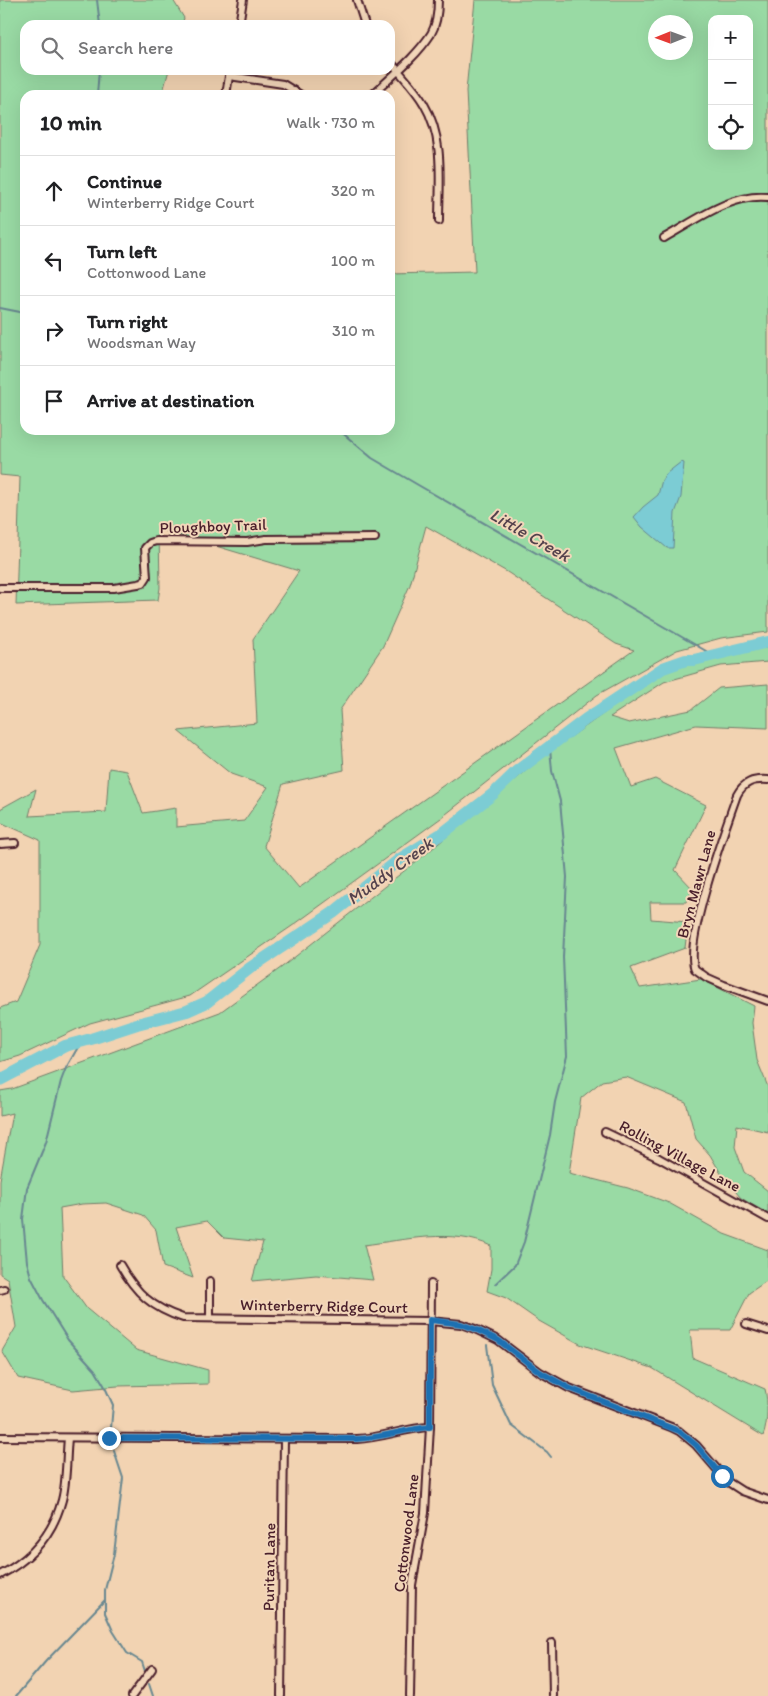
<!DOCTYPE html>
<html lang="en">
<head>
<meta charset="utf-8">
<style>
	:root { --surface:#fff; --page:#f2f2f2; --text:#202124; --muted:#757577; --line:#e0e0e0 }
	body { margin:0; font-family:Itim,sans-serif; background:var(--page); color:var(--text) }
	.controls { position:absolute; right:15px; top:15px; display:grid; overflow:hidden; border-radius:10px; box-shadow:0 5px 20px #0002 }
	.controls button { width:45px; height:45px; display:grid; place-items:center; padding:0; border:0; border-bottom:1px solid var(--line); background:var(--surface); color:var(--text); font:25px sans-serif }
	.compass { position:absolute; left:648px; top:15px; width:45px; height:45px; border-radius:50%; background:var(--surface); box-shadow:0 5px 20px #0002; rotate:269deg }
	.stop { position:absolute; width:15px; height:15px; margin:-11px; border:4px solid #1f6fb2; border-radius:50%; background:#fff }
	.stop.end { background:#1f6fb2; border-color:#fff; box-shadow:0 1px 5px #0008 }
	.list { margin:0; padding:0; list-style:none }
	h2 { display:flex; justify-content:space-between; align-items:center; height:65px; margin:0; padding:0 20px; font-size:21px }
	h2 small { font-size:16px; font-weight:400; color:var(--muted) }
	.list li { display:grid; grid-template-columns:32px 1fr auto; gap:15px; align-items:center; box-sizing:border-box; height:70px; padding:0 20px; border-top:1px solid var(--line) }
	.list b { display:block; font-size:19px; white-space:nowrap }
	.list p { margin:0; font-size:16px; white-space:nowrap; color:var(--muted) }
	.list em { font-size:16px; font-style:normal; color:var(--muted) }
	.icon { flex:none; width:28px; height:28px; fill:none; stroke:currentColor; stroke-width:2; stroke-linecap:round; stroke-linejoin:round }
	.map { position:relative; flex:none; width:768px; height:1696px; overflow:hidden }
	.search { position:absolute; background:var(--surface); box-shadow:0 5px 20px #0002; left:20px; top:20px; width:375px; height:55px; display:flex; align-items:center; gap:12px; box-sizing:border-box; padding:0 18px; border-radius:15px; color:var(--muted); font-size:19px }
	.panel { position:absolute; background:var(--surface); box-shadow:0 5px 20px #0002; left:20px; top:90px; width:375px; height:345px; border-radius:15px }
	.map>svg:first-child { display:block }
	.green { fill:#99daa4; stroke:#727c68; fill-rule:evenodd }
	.water { fill:#7bccd4; stroke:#678790 }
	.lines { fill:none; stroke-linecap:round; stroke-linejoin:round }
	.stream { stroke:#678790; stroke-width:2 }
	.river { stroke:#7bccd4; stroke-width:12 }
	.minor-casing { stroke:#4a1f2b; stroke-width:10 }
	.minor { stroke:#f2d6b9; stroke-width:6 }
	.route { stroke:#1f6fb2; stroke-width:6 }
	.labels { text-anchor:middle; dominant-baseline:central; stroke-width:4; stroke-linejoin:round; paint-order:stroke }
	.street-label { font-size:16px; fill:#4a1f2b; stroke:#f2d6b9 }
	.water-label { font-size:18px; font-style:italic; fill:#54424d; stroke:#f2d6b9 }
</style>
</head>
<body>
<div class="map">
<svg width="768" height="1696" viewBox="0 0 768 1696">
	<rect width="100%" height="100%" fill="#f2d3b2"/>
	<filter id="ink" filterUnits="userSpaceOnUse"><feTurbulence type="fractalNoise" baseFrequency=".02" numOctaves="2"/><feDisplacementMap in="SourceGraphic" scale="10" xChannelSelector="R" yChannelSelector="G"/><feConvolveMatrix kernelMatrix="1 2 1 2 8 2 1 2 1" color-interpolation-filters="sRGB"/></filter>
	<g filter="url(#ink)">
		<!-- green -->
		<g class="green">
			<path d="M0,0h173l11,18 -2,7h-157v45h144l-7,25h-137v335h365v-156l85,-2 -9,-181 9,-91h293v632l-47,6 -44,12 -80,45 -156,123 -146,106 -105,72 -100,27 -70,33 -20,6v-54l16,-6 24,-57v-105l-40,-18v-13l36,-20 -7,27 77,-4 3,-44 18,3 16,42 33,-5v19l68,-6 24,-34 -37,-13 -53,-43 79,-8 -4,-84 46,-68 -140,-42 1,59 -2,12 -142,5 4,-128 -20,-2zM712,19h37v127h-37zM656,22h30v30h-30zM426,526l81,46 109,72 18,6 -335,238 -35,-42 19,-62 61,-14 -4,-60 43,-64 27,-61z"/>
			<path d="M763,648h5v14l-47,4 -57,16 -54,35 19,6 62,-13 28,-22 49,-4v44l-72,-3 -80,23 15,39 24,-8 51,26 -31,65 18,19 -7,13h-36l1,17 37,3 -3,26 -54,20 9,20 61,-9 53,27 -2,17 5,37 11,27v45l-31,-7 -2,22 9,25 24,19v23l-27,-16 -18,-21 -13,-22 -14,-16 -10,-37 -60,-25 -24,4 -21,17 -12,75 59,15 41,15 55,31 44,16v30l-19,13 -19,37h-40l3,28 72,31c3,11 3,35 -2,47l-111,-68 -72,-24 -41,-23 -33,-23 -19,-7 4,-22v-23c-38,-18 -87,-6 -127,-1l9,35 -57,-5 -64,6 11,-39 -39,-4 -17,-17 -31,6 17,51 -30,-11 -7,-37 -13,-15 -37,-12 -24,1 -22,4 3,68 24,33 49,41 72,20v14l-90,2 -45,4 -55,-12 -16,-27 14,-24 -8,-48 -8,-5v-94l12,-67 -12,3v-25l12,-2 208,-77 62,-45 145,-114 117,-97 83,-59 44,-29z"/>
		</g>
		<!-- water -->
		<path class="water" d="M681,462l3,1 -3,34 -6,16 -2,35h-6l-25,-21 -8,-10 9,-10 15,-12 4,-15 5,-7z"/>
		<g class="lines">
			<!-- stream -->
			<g class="stream">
				<path d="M97,0l3,25"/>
				<path d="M97,95l2,-25"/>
				<path d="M0,308l25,5"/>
				<path d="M339,430l33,28 46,27 295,170"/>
				<path d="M81,1042l-15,26 -5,13 -15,61 -19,46 -4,31 4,43 4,15 12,23 25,40 27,30 9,15 9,20 -2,23"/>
				<path d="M495,1284l20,-19 9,-23 26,-107 5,-33 12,-46 -4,-99 4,-80 -7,-76 -8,-30 -2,-23"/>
				<path d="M487,1345l5,40 19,40 36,27 4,5"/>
				<path d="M114,1451l9,27 -9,76 -9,36v23l8,18 14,22 15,9 3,9"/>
				<path d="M149,1684l4,12"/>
				<path d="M16,1696l30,-35 59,-61"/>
			</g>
			<!-- river -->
			<path class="river" d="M0,1080l65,-34 26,-7 46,-15 50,-13 20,-9 43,-34 83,-55 67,-54 43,-26 50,-39 24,-23 69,-52 77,-51 23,-8h8l74,-18"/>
			<!-- minor casing -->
			<g class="minor-casing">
				<g id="minor">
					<path d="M357,0l8,25"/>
					<path d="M239,25l4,-25"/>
					<path d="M390,61c11,14 25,27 34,43 21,35 15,78 15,117"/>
					<path d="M229,76l54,8 18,11"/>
					<path d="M226,95l4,-25"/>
					<path d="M372,95c20,-19 44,-38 59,-61 6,-10 7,-23 7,-34"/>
					<path d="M664,238c31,-17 67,-45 104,-41"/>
					<path d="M0,588h114l24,-4 5,-1 4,-6 -2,-29 5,-5 6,-2 91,1 19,-3 109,-1"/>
					<path d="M768,780c-15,-1 -24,2 -31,15 -11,31 -54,149 -42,174l11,8 18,8 44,16"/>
					<path d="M0,844l15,-1"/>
					<path d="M605,1132l54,26 109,61"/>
					<path d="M120,1265c16,28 32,43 63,53l247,3 31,3 14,5 23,11 42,32 29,16 102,39 8,4 17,14 32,37 14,9 26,9"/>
					<path d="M0,1290l4,-1"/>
					<path d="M210,1318v-37"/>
					<path d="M746,1324l22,7"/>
					<path d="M0,1437l357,2c25,-1 48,-11 73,-12"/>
					<path d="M0,1575c31,-16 53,-41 62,-75 5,-19 4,-42 6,-62"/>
					<path d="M552,1643l1,53"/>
					<path d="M132,1696l20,-27"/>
					<path d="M281,1696l3,-257"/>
					<path d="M410,1696l2,-111 13,-72 5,-86 1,-143"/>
				</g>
			</g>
			<!-- minor -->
			<use href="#minor" class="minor"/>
		</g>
	</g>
	<g class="lines" filter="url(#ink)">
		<!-- route -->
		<path class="route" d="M109,1438l248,1c25,-1 48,-10 73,-12v-107l31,4 14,5 23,11 42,32 29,16 110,43 17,14 26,31"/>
	</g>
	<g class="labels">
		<!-- street labels -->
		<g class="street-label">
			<text transform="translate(213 526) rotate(-2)">Ploughboy Trail</text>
			<text transform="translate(696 884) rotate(-75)">Bryn Mawr Lane</text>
			<text transform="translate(680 1156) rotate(28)">Rolling Village Lane</text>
			<text transform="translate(324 1306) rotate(1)">Winterberry Ridge Court</text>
			<text transform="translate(406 1533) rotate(-83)">Cottonwood Lane</text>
			<text transform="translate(269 1567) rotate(-89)">Puritan Lane</text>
		</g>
		<!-- water labels -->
		<g class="water-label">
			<text transform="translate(530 535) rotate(30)">Little Creek</text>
			<text transform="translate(390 871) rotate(-36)">Muddy Creek</text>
		</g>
	</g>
</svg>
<div class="controls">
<button>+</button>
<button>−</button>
<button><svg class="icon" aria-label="locate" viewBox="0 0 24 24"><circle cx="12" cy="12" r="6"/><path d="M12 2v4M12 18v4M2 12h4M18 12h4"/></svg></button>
</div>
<svg class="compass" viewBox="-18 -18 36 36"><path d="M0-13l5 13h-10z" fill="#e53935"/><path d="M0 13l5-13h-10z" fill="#757577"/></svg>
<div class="stop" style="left:722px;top:1476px"></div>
<div class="stop end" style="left:109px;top:1438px"></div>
<div class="search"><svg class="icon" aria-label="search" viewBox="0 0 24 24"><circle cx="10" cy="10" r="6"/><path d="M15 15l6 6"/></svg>Search here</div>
<section class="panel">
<h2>10 min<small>Walk · 730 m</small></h2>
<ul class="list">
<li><svg class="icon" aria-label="ahead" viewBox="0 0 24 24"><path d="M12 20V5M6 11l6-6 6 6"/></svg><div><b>Continue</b><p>Winterberry Ridge Court</p></div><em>320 m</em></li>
<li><svg class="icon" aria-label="left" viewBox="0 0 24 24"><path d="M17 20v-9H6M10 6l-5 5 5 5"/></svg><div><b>Turn left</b><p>Cottonwood Lane</p></div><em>100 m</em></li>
<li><svg class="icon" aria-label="right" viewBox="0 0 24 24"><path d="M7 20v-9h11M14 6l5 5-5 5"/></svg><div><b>Turn right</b><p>Woodsman Way</p></div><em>310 m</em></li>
<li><svg class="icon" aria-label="arrive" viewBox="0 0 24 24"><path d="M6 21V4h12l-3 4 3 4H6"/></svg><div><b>Arrive at destination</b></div></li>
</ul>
</section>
</div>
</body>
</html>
